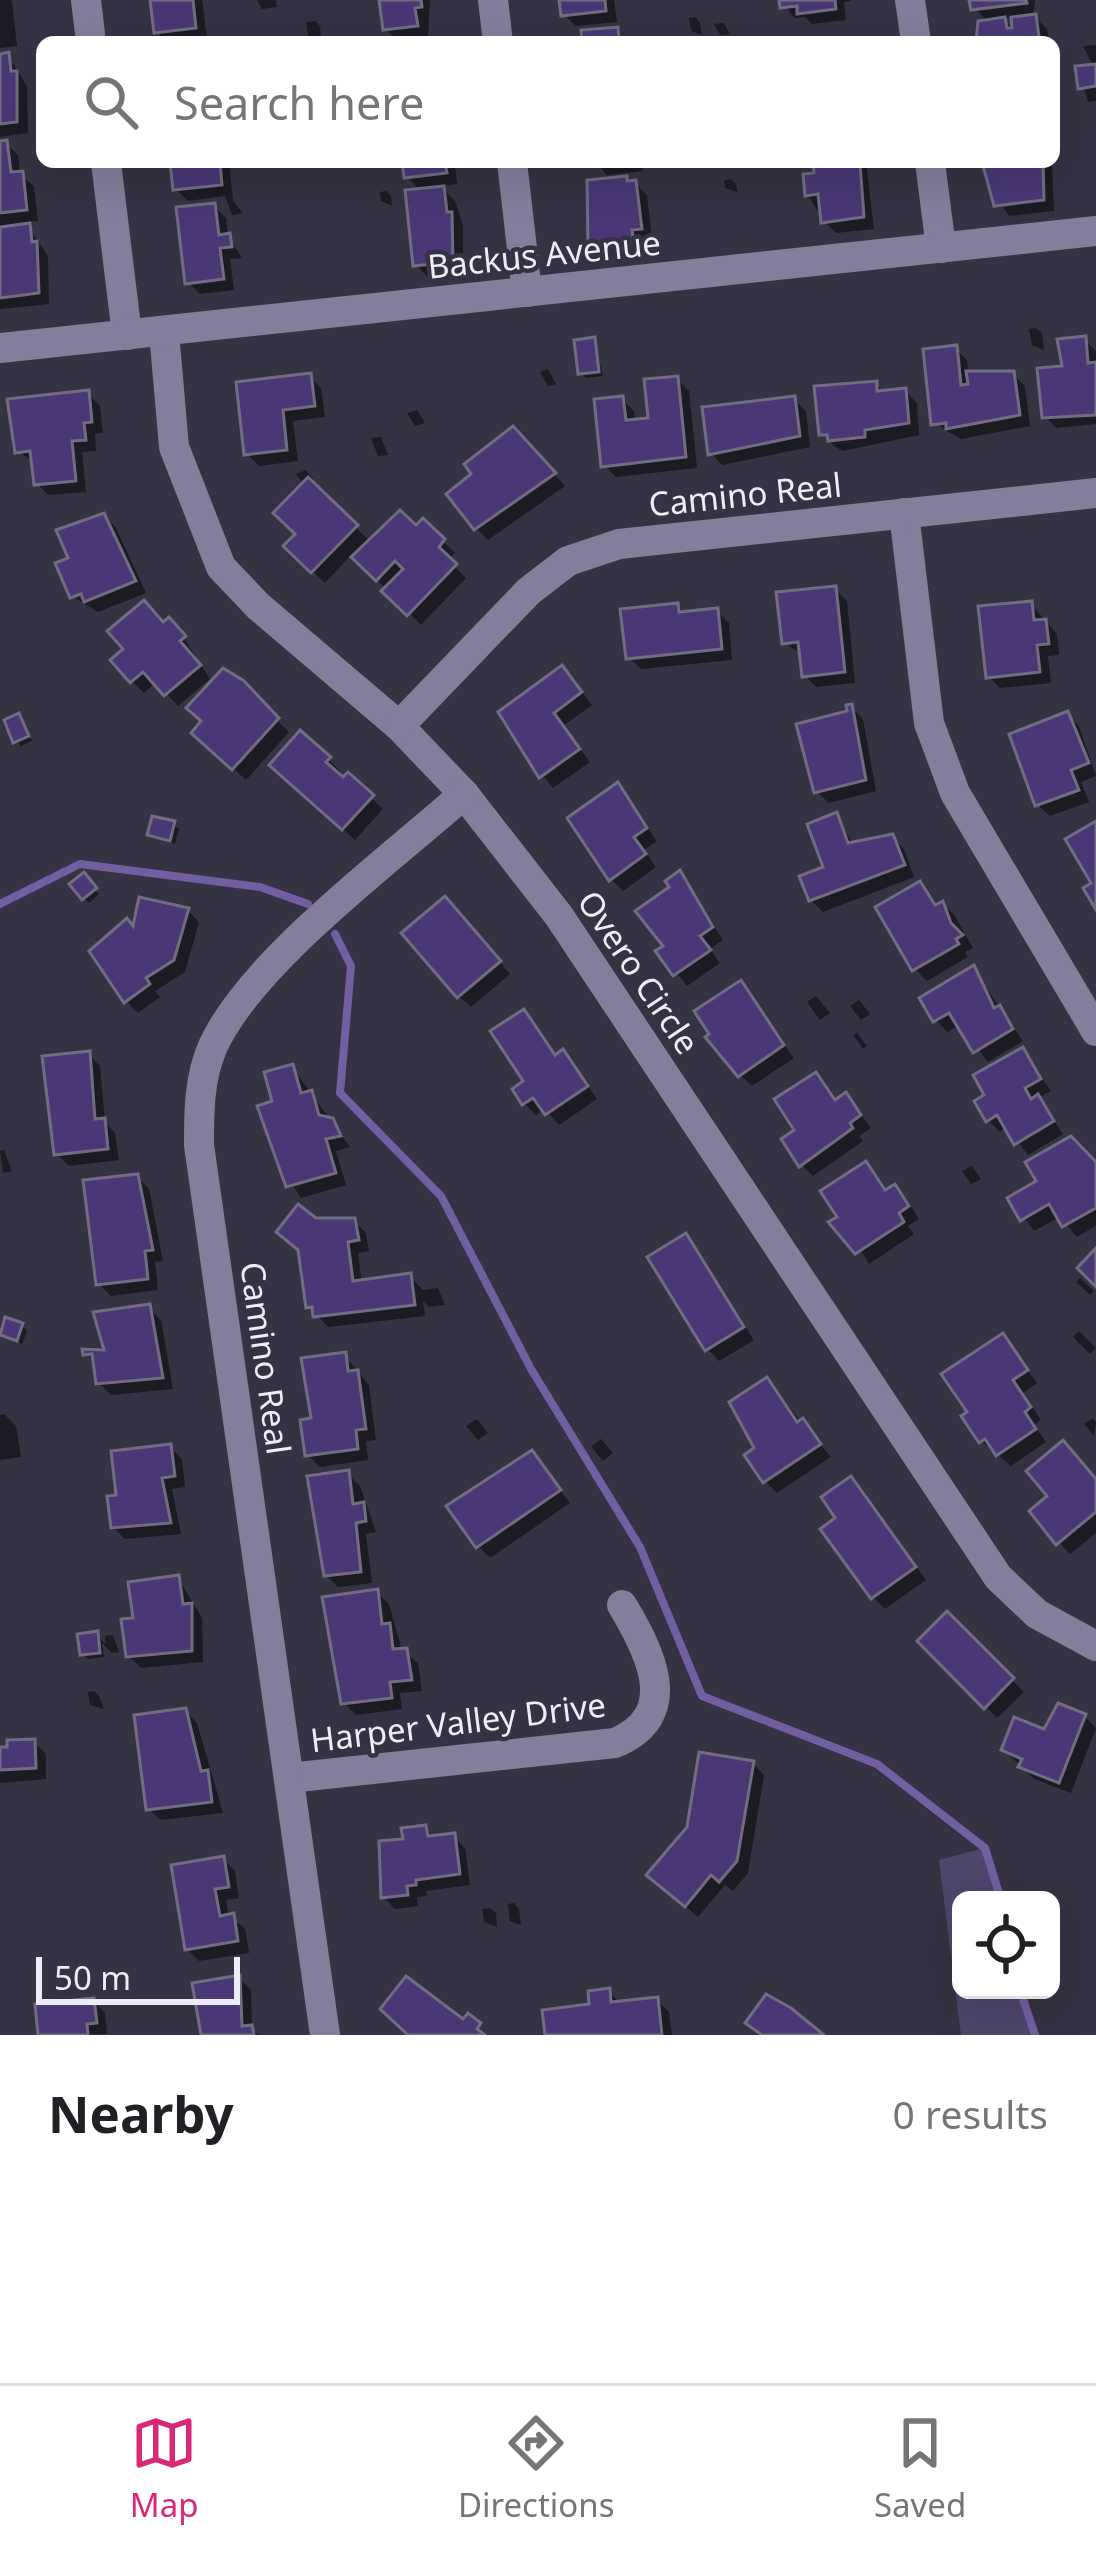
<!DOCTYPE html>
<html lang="en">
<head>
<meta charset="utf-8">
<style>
	:root { --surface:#fff; --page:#f6f6f6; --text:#202124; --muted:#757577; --line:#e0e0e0; --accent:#db2777 }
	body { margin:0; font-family:"Noto Sans",sans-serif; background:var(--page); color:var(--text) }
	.controls { position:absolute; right:36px; bottom:36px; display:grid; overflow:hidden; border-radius:18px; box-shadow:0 12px 48px #0002 }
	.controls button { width:108px; height:108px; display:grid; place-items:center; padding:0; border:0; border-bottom:3px solid var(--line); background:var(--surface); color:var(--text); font:60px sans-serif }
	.scale { position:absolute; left:36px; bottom:30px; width:204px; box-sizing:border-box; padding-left:12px; border:6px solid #eeecf8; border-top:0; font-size:33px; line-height:42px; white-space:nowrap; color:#eeecf8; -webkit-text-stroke:9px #353243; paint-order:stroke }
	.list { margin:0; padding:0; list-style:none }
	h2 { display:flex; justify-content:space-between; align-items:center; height:156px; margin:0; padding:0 48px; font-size:51px }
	h2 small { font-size:39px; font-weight:400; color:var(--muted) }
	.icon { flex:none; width:66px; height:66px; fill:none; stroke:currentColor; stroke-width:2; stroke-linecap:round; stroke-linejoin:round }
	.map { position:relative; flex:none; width:1096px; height:2035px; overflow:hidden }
	.search { position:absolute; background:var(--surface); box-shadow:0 12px 48px #0002; left:36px; right:36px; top:36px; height:132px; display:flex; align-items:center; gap:30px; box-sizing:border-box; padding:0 42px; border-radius:18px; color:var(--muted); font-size:45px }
	.sheet { height:348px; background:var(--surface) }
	nav { display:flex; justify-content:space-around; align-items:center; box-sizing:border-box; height:168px; border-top:3px solid var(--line); background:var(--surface); font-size:33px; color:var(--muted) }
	nav a { display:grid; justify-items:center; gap:6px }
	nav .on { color:var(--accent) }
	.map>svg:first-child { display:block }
	.green { fill:#4e466b }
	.shadow { fill:#0007; fill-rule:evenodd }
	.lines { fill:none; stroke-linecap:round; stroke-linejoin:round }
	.stream { stroke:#7060a1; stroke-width:8 }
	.building { fill:#493875; stroke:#716d81; stroke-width:3 }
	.minor { stroke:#847e9c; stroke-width:30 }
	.labels { text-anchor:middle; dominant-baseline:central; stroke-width:9; stroke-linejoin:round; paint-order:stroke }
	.street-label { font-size:33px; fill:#eeecf8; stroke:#353243 }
</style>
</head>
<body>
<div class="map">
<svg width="1096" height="2035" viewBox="0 0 1096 2035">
	<rect width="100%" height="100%" fill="#353243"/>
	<!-- green -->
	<path class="green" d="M985,1848l16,52h-40v90h59l15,45h-74l-22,-175z"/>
	<!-- shadow -->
	<g class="shadow">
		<path d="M0,0h12l5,46 -17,2z"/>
		<path d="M153,0h49l5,39 -40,3 -10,-10z"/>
		<path d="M257,0h19l1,7 -15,2z"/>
		<path d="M377,0h53l-2,37 -8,1 4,4h-25l-13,-13z"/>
		<path d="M563,0h51l3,22 -41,4 -12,-11z"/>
		<path d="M782,0h69v1l-7,1 2,18 -34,4 -7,-7 -11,1z"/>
		<path d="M969,0h66l-2,15 14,14 2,13h-67l5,-20zM1014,17l2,15 -13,-13z"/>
		<path d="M695,17l5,6 2,12 -11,-4 -2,-13z"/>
		<path d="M315,21l5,5 1,14 -13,-4 -2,-14z"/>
		<path d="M724,23l6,11 -10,1 -6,-11z"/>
		<path d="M1096,45v56l-8,1 -9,-33 15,-2 -11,-21z"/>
		<path d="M8,56l19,30 1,47 -28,4v-80z"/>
		<path d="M6,143l12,12 2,19 14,12 4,35 -13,1 23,34 1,48 -49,5v-165z"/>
		<path d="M173,162h56l4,39 10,12 -11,2 -7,-19 -37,5 -12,-12z"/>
		<path d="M405,162l50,4 2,18 -17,2 15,15 8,25v47l-35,4 -12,-12 5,-74 -14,-14z"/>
		<path d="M642,162l1,9 -36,4 -12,-13z"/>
		<path d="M816,162h50l8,67 -38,4 -12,-12 -16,-26 9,-20z"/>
		<path d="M987,162h65l2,49 -45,5 -22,-34z"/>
		<path d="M731,179l5,5 1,8 -12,-4 -1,-8z"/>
		<path d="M635,183l12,12 5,45 -9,1 1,12 -41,5 -12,-12z"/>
		<path d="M386,191l5,5 1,10 -11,-5 -1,-9z"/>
		<path d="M214,206l12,12 2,18 14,22 -12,1 4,31 -34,4 -12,-12z"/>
		<path d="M1036,328l6,5 2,17 -12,-5 -3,-16z"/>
		<path d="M1084,339l12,12v73l-40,4 -11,-12z"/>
		<path d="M594,340l9,36 -17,2 -5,-5z"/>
		<path d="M955,348l12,12 2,14h44l12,12 5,40 -69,13 -27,-16z"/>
		<path d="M548,369l8,15 -8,2 -8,-14z"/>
		<path d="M309,376l12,12 4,29 -32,4 5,40 -39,5 -12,-12z"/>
		<path d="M677,379l12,12 8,77 -81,9 -12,-12 18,-66 12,12 2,11 16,-1z"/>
		<path d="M876,384l9,9 20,-2 12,12 2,32 -76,16 -9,-5 -12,-12z"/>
		<path d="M88,394l12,12 3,27 -8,1 1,17 -14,1 4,40 -38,3 -11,-12 -2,-20 -17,-12z"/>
		<path d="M794,400l12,11 4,36 -88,18 -11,-12z"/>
		<path d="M417,410l8,13 -10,3 -8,-13z"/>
		<path d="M381,437l7,18 -10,1 -7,-18z"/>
		<path d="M525,442l40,44 -77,54 -12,-12z"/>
		<path d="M306,470l7,9 -5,3 63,60 52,-20 32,31 -7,7 18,18 -45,47 -69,-71 -27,29 -38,-37 12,-12 5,-49 -8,-11z"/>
		<path d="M104,516l12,12 30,65 -48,19 -26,-16 -1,-36z"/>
		<path d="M835,589l12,12 8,82 -39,4 -11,-11 -3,-22 -18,-11z"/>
		<path d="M1031,604l26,30 2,21 -11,1 3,27 -51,5 -12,-12z"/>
		<path d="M677,606l8,8 32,-3 12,12 3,37 -91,9 -12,-12z"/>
		<path d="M164,625l16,7 30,47 -32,27 -22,-24 -12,11 -12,-12z"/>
		<path d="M574,681l18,24 -29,21 27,36 -37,26 -32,-39z"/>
		<path d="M851,707l12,12 13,72 -47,12 -12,-11z"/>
		<path d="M269,713l20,19 -43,48 -39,-36 -2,-22z"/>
		<path d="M1067,714l12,12 17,50 -15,6 8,20 -39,14 -12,-11z"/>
		<path d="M18,717l14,24 -11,5 -5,-5z"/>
		<path d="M328,759l12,12 -4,4 8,7 4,-6 35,33 -28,31 -71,-64z"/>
		<path d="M618,786l39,55 -13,9 12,17 -33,24 -12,-12z"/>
		<path d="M836,816l18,29 38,-8 12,12 10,28 -91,35 -12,-12 16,-31z"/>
		<path d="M173,824l6,5 -4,15 -25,-10z"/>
		<path d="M680,874l43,66 -13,9 10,14 -33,23 -27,-34 7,-5 6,-59z"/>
		<path d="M83,876l16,18 -10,9 -16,-19z"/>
		<path d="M920,884l18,23 5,-3 12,12 18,32 -8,4 3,5 -41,24 -12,-12z"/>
		<path d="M188,911l11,11 -14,50 -30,19 5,6 -22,16 -12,-12 9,-71z"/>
		<path d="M456,911l54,63 -39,33 -12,-11z"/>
		<path d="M973,969l50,72 -35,21 -28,-37 -13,7 -11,-12z"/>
		<path d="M740,984l54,74 -42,28 -12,-11z"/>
		<path d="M816,996l14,17 -10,7 -13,-18z"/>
		<path d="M859,1000l11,14 -9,6 -11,-14z"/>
		<path d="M524,1013l33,44 5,-4 12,12 23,34 -38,26 -14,-16 -9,6 -12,-12z"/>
		<path d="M857,1033l10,13 -4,3 -10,-14z"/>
		<path d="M1022,1051l29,40 -13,7 25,36 -35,21 -21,-28 -7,5 -12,-12v-24z"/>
		<path d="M88,1054l12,12 5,56 10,11 4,27 -50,6 -12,-12z"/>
		<path d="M292,1067l58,80 -14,4 10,34 -45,13 -27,-43 -14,-47 16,-5z"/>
		<path d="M815,1076l22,26 9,-6 25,32 -12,8 4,5 -50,35 -11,-11 -3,-35z"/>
		<path d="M4,1150l8,21 -9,2 -3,-22z"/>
		<path d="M866,1165l21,27 7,-4 12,11 13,20 -11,7 6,8 -45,30 -28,-47z"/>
		<path d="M972,1166l9,13 -10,5 -9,-13z"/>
		<path d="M1096,1168v58l-19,11 -17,-20 -26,14 -23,-32z"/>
		<path d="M137,1177l12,12 14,72 -8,1 3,28 -47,6 -12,-12z"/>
		<path d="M315,1221h39l12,12 3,18 -11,2 4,30 47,-7 14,14 15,-2 7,17 -16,2 -6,-6 2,15 -97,11 -19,-20z"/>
		<path d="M686,1237l68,103 -35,21 -11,-12z"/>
		<path d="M1080,1278l14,13 -4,4 -14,-13z"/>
		<path d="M149,1308l12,12 12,69 -62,6 -12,-12 -3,-19 -11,-12 23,-2z"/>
		<path d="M22,1326l5,5 -5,13 -20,-10z"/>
		<path d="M1079,1331l17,17 -6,6 -17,-17z"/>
		<path d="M1002,1337l35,46 -14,10 18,27 -7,5 12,17 -35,24 -30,-25z"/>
		<path d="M344,1355l25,30 7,55 -10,1 2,19 -48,7 -12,-12 6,-34z"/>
		<path d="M767,1381l64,76 -54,36 -12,-12 -7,-32z"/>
		<path d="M4,1414l12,12 5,31 -21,3v-45z"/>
		<path d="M1093,1418l3,4 -2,14 -10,-12z"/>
		<path d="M477,1419l11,14 -10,7 -12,-14z"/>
		<path d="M601,1439l12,14 -10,8 -12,-14z"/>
		<path d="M170,1447l12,12 3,28 -13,2 9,45 -56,5 -12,-12z"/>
		<path d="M532,1454l38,49 -80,55 -12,-12z"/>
		<path d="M348,1474l12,12 16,46 -10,2 6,49 -34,4 -12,-12z"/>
		<path d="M1096,1481v52l-26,21 -11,-12z"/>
		<path d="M862,1492l64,88 -41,29 -12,-12 -33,-79z"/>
		<path d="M178,1578l24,40 1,44 -62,6 -12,-12 7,-36z"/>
		<path d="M377,1593l12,11 13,47 16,12 4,28 -22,2 2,16 -46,6 -12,-12z"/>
		<path d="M947,1615l77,77 -27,26 -76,-77z"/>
		<path d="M97,1635l9,9 -1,-8 8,-1 6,17 -7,1 -10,-10 2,14 -16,2 -6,-5z"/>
		<path d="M94,1691l5,5 5,13 -14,-4 -2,-13z"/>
		<path d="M185,1711l12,12 26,90 -62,7 -12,-11z"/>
		<path d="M1085,1717l11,11 -25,65 -37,-14 -30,-29z"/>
		<path d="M34,1742l12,12v25l-46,4v-33z"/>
		<path d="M752,1763l12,12 -16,98 -15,18 -8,-6 -27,32 -36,-30z"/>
		<path d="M425,1828l10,10 18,-2 12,12 5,37 -44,6 1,5 -10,1 1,9 -23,3 -11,-12 22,-56z"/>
		<path d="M223,1859l12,12 4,27 -13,2 3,17 16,11 4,25 -50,8 -12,-12z"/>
		<path d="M514,1903l5,6 2,16 -11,-4 -2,-17z"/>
		<path d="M490,1908l6,5 1,14 -13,-5 -2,-13z"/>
		<path d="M239,1978l12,12 1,39 6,6h-54z"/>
		<path d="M608,1991l13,13 36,-4 12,12 3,23h-124z"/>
		<path d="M93,2001l12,12 2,21 -66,1z"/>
	</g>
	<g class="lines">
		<!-- stream -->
		<g class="stream">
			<path d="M0,904l80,-40 180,23 48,17"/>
			<path d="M335,934l16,32 -11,127 101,103 90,173 109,178 62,149 175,68 108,84 16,52"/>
			<path d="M1020,1990l15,45"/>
		</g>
	</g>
	<!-- building -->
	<g class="building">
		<path d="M150,0h43l3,28 -42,5z"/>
		<path d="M379,0h42l1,7 -7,1 3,18 -35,4z"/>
		<path d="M559,0h46l1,11 -45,5z"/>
		<path d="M779,0h56l1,9 -39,5v-8l-17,2z"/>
		<path d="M969,0h57l1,3 -56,7z"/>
		<path d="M1036,14l3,23 -10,5h-53l2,-21 27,-4 2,11h5l-1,-11z"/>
		<path d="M618,27l1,15h-37l-1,-12z"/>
		<path d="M9,52l2,19h6v51l-17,2v-70z"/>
		<path d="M1096,64v22l-18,3 -3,-23z"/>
		<path d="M7,140l4,32 12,-1 4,39 -27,3v-72z"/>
		<path d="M170,162h50l2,23 -49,5z"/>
		<path d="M402,162h43l2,11 -43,5z"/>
		<path d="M813,162l47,1 4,54 -43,6 -3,-29 -13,2 -2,-22 11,-1z"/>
		<path d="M982,162h61l1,38 -50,6z"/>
		<path d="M627,176v5l9,-1 6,49 -10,1 2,12 -46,5 -1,-67z"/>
		<path d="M444,186l3,26h5l1,50 -40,4 -8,-76z"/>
		<path d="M215,203l4,32 11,-2 2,14 -12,1 4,31 -39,5 -9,-77z"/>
		<path d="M30,223l2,19 5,-1 2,52 -39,5v-71z"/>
		<path d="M1086,336l2,27 8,-1v53l-54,3 -5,-50 25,-2 -5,-27z"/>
		<path d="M595,337l4,35 -21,2 -4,-34z"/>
		<path d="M957,345l4,40 7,-1 -2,-13h48l6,44 -74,14v-6l-15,2 -8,-76z"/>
		<path d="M311,373l4,33 -32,4 4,40 -43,5 -8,-73z"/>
		<path d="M678,376l8,81 -85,10 -7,-68 29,-3 3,24 22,-2 -4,-39z"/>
		<path d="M877,381v10l29,-3 3,35 -44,7v7l-37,4 -1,-6h-8l-5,-49z"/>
		<path d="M89,390l3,32 -8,1 2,17 -14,1 4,40 -42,4 -4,-34 -15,2 -8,-54z"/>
		<path d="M795,396l5,40 -92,19 -6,-48z"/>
		<path d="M513,426l43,47 -82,57 -28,-36 25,-20 -7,-10z"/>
		<path d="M308,477l50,48 -47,48 -28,-27 12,-12 -22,-21z"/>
		<path d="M400,510l16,15 7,-7 22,21 -6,8 18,17 -50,52 -26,-25 22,-22 -8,-8 -19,20 -25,-24z"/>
		<path d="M104,513l32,68 -52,21 -3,-8 -11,4 -15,-35 13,-5 -12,-28z"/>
		<path d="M836,586l9,86 -43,5 -4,-35 -16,2 -6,-52z"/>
		<path d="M144,600l19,22 6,-5 17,19 -6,5 21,24 -37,31 -21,-24 -13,11 -20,-23 13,-11 -16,-18z"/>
		<path d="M1032,601l2,19 12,-1 3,25 -12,1 3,27 -54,6 -8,-72z"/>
		<path d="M678,603l1,9 39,-4 4,41 -96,10 -6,-50z"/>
		<path d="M562,665l20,27 -28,21 26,36 -41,29 -41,-66z"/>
		<path d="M223,668l21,13 35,37 -47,52 -41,-37 10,-12 -15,-13z"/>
		<path d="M852,704l14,76 -52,13 -18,-69 51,-13 -1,-6z"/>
		<path d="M1068,711l21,52 -18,7 8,20 -44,16 -26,-72z"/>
		<path d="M19,713l10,23 -16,7 -9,-23z"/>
		<path d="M300,730l31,27 -5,5 17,15 5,-5 26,23 -32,35 -73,-65z"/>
		<path d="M618,782l29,46 -13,9 12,17 -37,27 -42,-63z"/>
		<path d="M837,812l11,31 45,-9 12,31 -96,36 -10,-25 24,-9 -16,-43z"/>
		<path d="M152,816l23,5 -5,20 -23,-6z"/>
		<path d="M1096,821v89l-13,-22 8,-5 -26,-44z"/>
		<path d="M680,870l33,57 -13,9 11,14 -38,26 -18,-25 8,-5 -28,-35 34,-24 -4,-6z"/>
		<path d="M84,872l13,16 -15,12 -13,-16z"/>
		<path d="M920,881l15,24 8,-4 8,22 12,12 -7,4 3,5 -47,27 -37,-64z"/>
		<path d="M445,896l56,65 -44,37 -56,-65z"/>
		<path d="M139,897l50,11 -15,52 -28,18 4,6 -26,19 -35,-52 38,-33 6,8z"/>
		<path d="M974,965l20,43 6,-3 13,24 -40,24 -24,-40 -16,9 -14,-24z"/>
		<path d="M741,980l43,65 -46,32 -33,-40 4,-3 -15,-23z"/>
		<path d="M524,1009l31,46 8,-6 25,37 -43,29 -12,-17 -11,7 -10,-16 11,-8 -33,-50z"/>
		<path d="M1023,1047l18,32 -16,9 6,11 7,-5 16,27 -40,24 -17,-30 -11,7 -12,-21 10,-6 -11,-20z"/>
		<path d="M90,1051l5,68 10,-1 3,31 -54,6 -12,-99z"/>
		<path d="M293,1064l8,29 11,-3 7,25 14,3 8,18 -15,3 10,34 -50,14 -29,-81 15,-5 -8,-29z"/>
		<path d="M816,1072l19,28 11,-8 15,23 -11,8 3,5 -54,39 -18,-28 13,-9 -20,-31z"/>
		<path d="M1071,1136l25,26v46l-34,19 -13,-23 -29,17 -13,-23 29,-17 -11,-19z"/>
		<path d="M866,1161l19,29 10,-6 14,22 -10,7 5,9 -49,32 -27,-32 9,-5 -17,-26z"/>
		<path d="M138,1174l15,76 -8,1 3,28 -52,6 -13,-105z"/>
		<path d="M298,1204l18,14h39l4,22 -11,2 5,39 58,-8 4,32 -102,12 -1,-10 -6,1 -8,-58 -22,-18z"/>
		<path d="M686,1233l58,94 -39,24 -58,-94z"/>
		<path d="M1096,1248v39l-19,-19z"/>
		<path d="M150,1304l13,74 -67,6 -4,-30 -9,1 -1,-6 22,1 -11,-38z"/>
		<path d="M5,1317l18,6 -6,18 -17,-6z"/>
		<path d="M1003,1333l25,37 -15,10 18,27 -6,5 11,17 -40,27 -11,-17 -6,4 -18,-27 6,-4 -26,-38z"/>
		<path d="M346,1352l2,19 10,-1 8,59 -10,1 2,19 -53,7 -5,-36 11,-2 -10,-60z"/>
		<path d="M767,1377l30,45 6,-4 18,26 -58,39 -19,-28 10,-7 -25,-46z"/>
		<path d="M1063,1440l33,39v33l-40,33 -27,-34 18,-15 -21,-25z"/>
		<path d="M171,1444l4,32 -13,2 9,45 -60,5 -4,-32 9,-1 -5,-44z"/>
		<path d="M532,1450l29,40 -85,58 -30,-42z"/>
		<path d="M349,1470l4,34 11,-2 2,19 -10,2 5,49 -37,4 -17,-100z"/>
		<path d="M851,1476l65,91 -45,32 -51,-70 15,-11 -14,-21z"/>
		<path d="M179,1575l4,29 9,-1v48l-66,6 -5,-38 12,-1 -5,-36z"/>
		<path d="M378,1589l4,35 8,-1 3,26 14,-1 5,32 -22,2 2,16 -51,6 -19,-107z"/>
		<path d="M947,1611l67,67 -30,31 -67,-68z"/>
		<path d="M98,1631l2,22 -20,2 -3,-21z"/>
		<path d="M1058,1703l28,11 -27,69 -41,-16 4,-8 -21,-9 13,-33 30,12z"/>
		<path d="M186,1708l15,63 7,-1 4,32 -66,8 -12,-95z"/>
		<path d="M35,1739l1,29 -36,2v-23h7v-7z"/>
		<path d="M699,1752l55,9 -17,100 -18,21 -8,-7 -26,32 -39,-32 41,-48z"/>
		<path d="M426,1825l2,11 27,-3 5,41 -44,6v5l-9,1 1,9 -27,3 -2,-57 24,-2 -2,-11z"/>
		<path d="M224,1856l5,31 -14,2 5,27 14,-3 4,28 -53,9 -14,-85z"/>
		<path d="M240,1975l2,51 10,-1 2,10h-53l-9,-52z"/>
		<path d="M406,1976l57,43 5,-6 13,10 -4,6 8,6h-77l-28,-26z"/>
		<path d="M610,1988l1,14 47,-5 4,38h-117l-3,-25 47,-6 -1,-13z"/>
		<path d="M766,1994l25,14 33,27h-62l-17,-12z"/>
		<path d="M94,1998l3,25 -10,1 1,11h-50l-3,-31z"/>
	</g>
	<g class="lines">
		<!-- minor -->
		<g class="minor">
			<path d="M86,0l5,42"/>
			<path d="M493,0l5,42"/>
			<path d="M910,0l6,42"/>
			<path d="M106,162l21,173"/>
			<path d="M512,162l15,130"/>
			<path d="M930,162l11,86"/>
			<path d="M164,332l10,115 47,120 37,39 141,120 65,68 95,122 439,661 39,37 59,32"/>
			<path d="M0,348l1096,-117"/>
			<path d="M904,513l25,210 26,70 141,238"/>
			<path d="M399,726l130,-135 39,-30 51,-17 477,-51"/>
			<path d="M289,1778l326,-35c67,-28 36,-90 7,-138"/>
			<path d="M325,2035l-126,-890c0,-34 0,-67 14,-99 39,-85 178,-187 251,-252"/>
		</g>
	</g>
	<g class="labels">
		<!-- street labels -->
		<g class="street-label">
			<text transform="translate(544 254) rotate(-6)">Backus Avenue</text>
			<text transform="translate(745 494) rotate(-6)">Camino Real</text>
			<text transform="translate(639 972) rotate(56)">Overo Circle</text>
			<text transform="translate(266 1358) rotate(82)">Camino Real</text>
			<text transform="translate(458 1722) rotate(-7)">Harper Valley Drive</text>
		</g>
	</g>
</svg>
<div class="controls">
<button><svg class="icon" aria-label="locate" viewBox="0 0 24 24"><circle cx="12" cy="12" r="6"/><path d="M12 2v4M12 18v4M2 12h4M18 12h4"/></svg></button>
</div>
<div class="scale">50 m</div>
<div class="search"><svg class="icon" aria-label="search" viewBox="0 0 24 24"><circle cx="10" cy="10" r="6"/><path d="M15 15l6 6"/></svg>Search here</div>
</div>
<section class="sheet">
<h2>Nearby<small>0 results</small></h2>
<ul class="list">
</ul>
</section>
<nav>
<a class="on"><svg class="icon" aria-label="map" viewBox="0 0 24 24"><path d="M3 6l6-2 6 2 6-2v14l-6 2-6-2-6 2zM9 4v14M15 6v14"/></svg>Map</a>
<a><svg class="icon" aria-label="directions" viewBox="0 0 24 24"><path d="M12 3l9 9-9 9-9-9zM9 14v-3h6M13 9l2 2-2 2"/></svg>Directions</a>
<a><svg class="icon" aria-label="saved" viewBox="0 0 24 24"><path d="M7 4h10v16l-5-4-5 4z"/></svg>Saved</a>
</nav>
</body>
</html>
